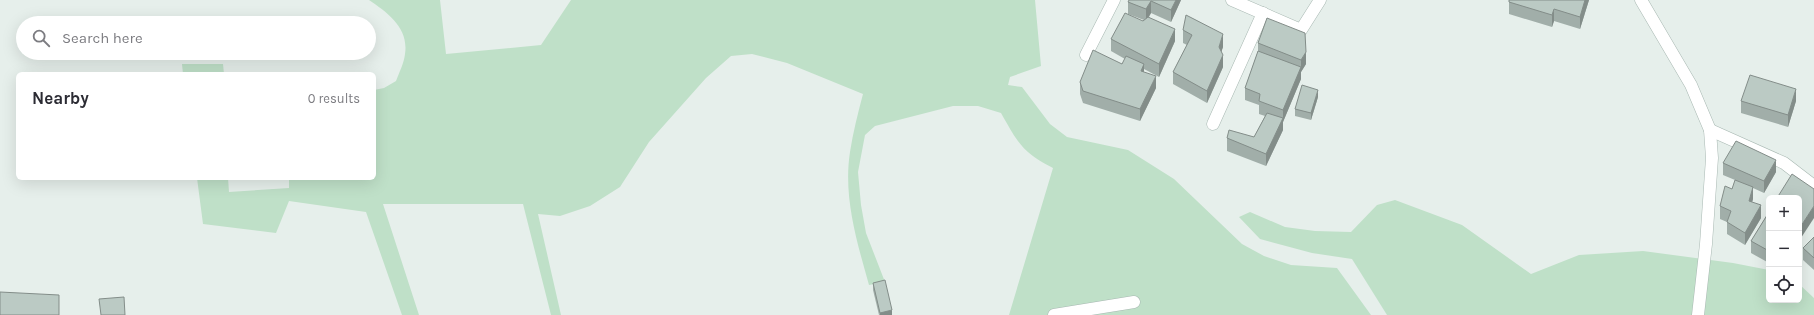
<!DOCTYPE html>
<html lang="en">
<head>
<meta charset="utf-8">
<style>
	:root { --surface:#fff; --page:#f2f2f3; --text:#2b2b33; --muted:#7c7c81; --line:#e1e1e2 }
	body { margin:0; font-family:Karla,sans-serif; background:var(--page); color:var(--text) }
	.controls { position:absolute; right:12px; bottom:12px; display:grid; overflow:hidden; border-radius:6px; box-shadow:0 4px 16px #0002 }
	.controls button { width:36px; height:36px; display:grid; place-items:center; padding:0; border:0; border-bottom:1px solid var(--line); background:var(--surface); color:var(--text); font:20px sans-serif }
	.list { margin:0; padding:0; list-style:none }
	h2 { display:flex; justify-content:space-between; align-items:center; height:52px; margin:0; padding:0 16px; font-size:17px }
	h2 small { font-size:13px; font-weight:400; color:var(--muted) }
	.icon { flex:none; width:22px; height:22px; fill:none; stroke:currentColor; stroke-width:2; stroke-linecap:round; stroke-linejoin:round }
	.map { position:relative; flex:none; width:1814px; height:315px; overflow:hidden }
	.search { position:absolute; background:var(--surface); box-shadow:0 4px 16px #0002; left:16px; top:16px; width:360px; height:44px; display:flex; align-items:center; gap:10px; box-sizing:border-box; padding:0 14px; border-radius:22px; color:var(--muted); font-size:15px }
	.panel { position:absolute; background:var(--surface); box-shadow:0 4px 16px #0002; left:16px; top:72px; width:360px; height:108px; border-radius:6px }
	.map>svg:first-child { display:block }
	.green { fill:#bfe0c8 }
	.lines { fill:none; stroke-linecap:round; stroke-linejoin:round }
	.minor-casing { stroke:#a8b8b2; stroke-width:13 }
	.minor { stroke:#fff; stroke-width:12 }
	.wall { fill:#a1aea9 }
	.shaded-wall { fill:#838d89 }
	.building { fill:#bbcac4; stroke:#838d89 }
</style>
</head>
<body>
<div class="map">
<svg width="1814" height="315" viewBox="0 0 1814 315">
	<rect width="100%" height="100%" fill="#e6efeb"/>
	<!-- green -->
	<g class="green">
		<path d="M369,0h71l6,54 95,-9 30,-45h464l6,66 -31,11 -2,8 14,2 28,37 17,13 61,13 46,29 68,65 22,12 27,9 46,3 34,47h-362l44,-147c-31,-16 -35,-25 -52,-55l-23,-7h-25l-78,20 -10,9 -7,37 3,33 5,28 19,49 -16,3c-12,-43 -26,-88 -19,-133 3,-20 8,-39 13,-58l-76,-31 -35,-9 -21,2 -25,22 -57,64 -29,45 -30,19 -30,10 -22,-2 23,101h-10l-28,-111h-140l36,111h-17l-36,-103 -77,-11 -13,32 -73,-9 -6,-46h31l1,14 60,-4v-10h85v-88l10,-2 12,-7c3,-8 8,-18 9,-27 4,-26 -17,-41 -36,-54z"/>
		<path d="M182,64h41l1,10h-41z"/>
		<path d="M1395,200l67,25 69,49 48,-19 64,-4 90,12 36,7v30h30v-16l15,14v17h-427l-35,-56 -40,-6 -52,-14 -21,-22 11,-5 35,15 30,4 36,1 26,-27z"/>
	</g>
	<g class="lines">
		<!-- minor casing -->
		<g class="minor-casing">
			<g id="minor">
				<path d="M1232,0l69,30 19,-30"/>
				<path d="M1641,0l50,85 19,45 2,28 -6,86 -8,71"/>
				<path d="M1086,55l28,-55"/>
				<path d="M1213,124l50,-111"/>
				<path d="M1710,130l74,33 30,23"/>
				<path d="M1054,315l80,-13"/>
			</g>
		</g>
		<!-- minor -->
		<use href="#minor" class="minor"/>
	</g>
	<!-- wall -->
	<g class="wall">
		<path d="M1181,0l-10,22 -20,-9 -2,4 26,24 -16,36 -15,-8v3l12,16 -16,33 -57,-18 -3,-9v-12l42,-18 3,-5 -14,-8v-12l33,-19 -16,-6v-12z"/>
		<path d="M1589,0l-9,29 -26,-8 -2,6 -43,-13v-12z"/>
		<path d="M1267,18l39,46 -5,8v7l-18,43v8l-17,36 -39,-15v-13l27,-1 11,-21 -6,-2v-9l-14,-5v-12l13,-37v-8z"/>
		<path d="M1183,30l40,17 -2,5 2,15 -16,36 -34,-19v-12l14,-27 -4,-2z"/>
		<path d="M1318,97l-7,23 -16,-4v-7z"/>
		<path d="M1741,101h55l-8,26 -47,-14z"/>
		<path d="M1723,163l53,9 -12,21 -11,-5v11l-1,3 9,16 -16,27 -18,-11v-12l-7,-3v-13l12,-17 3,-9 -12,-5z"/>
		<path d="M1769,212v51l-18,-10v-12z"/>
		<path d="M1814,237v33l-11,-10v-12z"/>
		<path d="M873,283l19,32h-13l-6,-25z"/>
	</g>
	<!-- shaded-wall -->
	<g class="shaded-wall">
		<path d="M1176,0h5l-10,22v-12z"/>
		<path d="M1585,0h4l-9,29v-12z"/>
		<path d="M1151,1v12l-5,8v-12z"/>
		<path d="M1554,9v12l-2,6v-12z"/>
		<path d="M1175,29v12l-16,36v-13z"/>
		<path d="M1223,34v13l-4,12v-12z"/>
		<path d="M1306,52v12l-5,8v7l-18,43v-12l18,-43v-7z"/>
		<path d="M1223,55v12l-16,36v-12z"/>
		<path d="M1144,64v13l-3,-6z"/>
		<path d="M1156,76v12l-16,33v-12z"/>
		<path d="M1796,89v12l-8,26v-12z"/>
		<path d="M1318,90v7l-7,23v-7z"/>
		<path d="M1283,118v12l-17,36v-12z"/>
		<path d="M1776,160v12l-12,21v-12z"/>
		<path d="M1753,187v12l-4,14v-12z"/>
		<path d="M1761,205v13l-16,27v-12z"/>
		<path d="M1814,206v12l-15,23v-12z"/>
		<path d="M892,310v5h-12v-2z"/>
	</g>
	<!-- building -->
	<g class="building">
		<path d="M1129,0h47l-5,10 -20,-9 -5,8 -18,-7z"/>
		<path d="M1509,0h76l-5,17 -26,-8 -2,6 -43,-13z"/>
		<path d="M1125,13l18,8 5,-4 27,12 -16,35 -48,-25z"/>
		<path d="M1186,15l37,19 -4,13 4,8 -16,36 -34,-19 19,-37 -9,-5z"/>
		<path d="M1267,18l38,15 1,19 -5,8 -43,-17z"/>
		<path d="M1093,50l29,14 4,-8 18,8 -3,7 15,5 -16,33 -57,-18 -3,-9z"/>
		<path d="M1258,51l43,16 -18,43 -24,-9 1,-7 -15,-6z"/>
		<path d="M1750,75l46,14 -8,26 -47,-14z"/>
		<path d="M1302,85l16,5 -7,23 -16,-4z"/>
		<path d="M1267,113l16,5 -17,36 -39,-16 2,-8 25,7z"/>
		<path d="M1736,141l40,19 -12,21 -41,-18z"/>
		<path d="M1792,174l22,15v17l-15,23v-31h-22z"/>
		<path d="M1735,180l18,7 -4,14 12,4 -16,28 -18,-11 4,-11 -11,-5 5,-20 7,3z"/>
		<path d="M1769,212v39l-18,-10z"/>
		<path d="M1814,237v21l-11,-10z"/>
		<path d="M885,280l7,30 -12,3 -7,-30z"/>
		<path d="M0,292l59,3v20h-59z"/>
		<path d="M124,297l1,18h-24l-2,-16z"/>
	</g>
</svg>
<div class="controls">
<button>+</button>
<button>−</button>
<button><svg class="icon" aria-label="locate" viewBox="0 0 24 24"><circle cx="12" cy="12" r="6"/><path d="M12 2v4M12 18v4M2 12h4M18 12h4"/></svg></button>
</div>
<div class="search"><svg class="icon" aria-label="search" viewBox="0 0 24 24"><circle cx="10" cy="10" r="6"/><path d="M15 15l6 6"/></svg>Search here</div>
<section class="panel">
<h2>Nearby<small>0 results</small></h2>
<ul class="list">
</ul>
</section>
</div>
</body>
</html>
